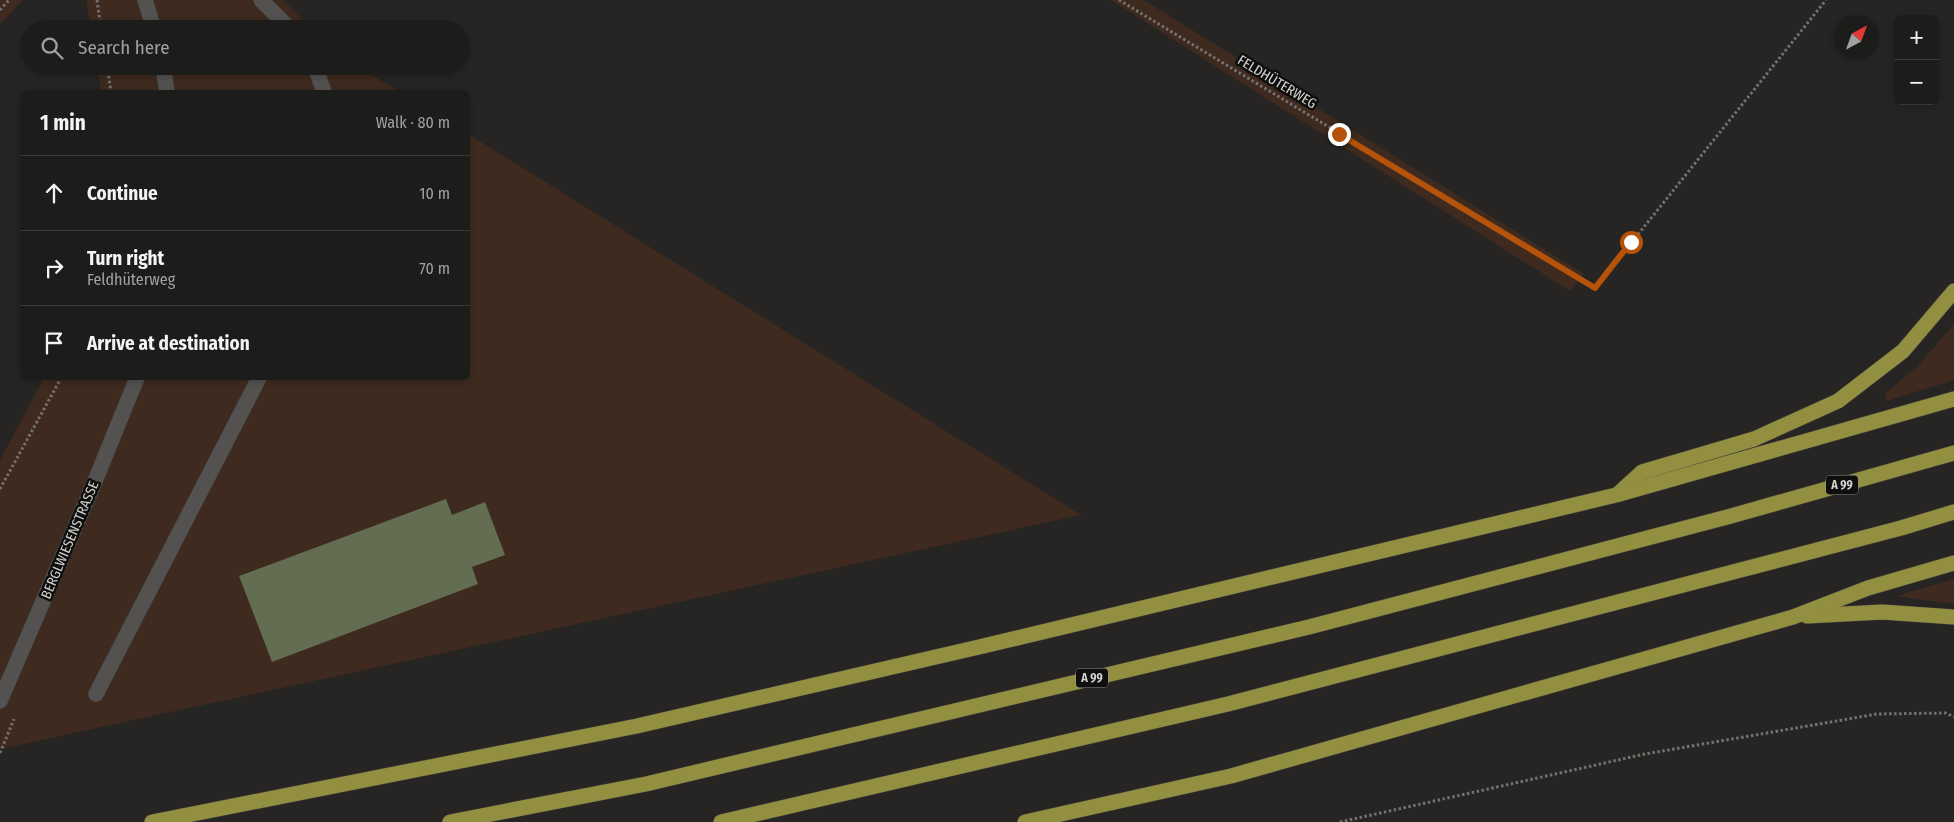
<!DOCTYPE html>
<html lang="en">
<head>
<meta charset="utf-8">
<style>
	:root { --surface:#1c1c1a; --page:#292927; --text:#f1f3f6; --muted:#a0a1a2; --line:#3a3a39 }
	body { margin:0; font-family:"Fira Sans Condensed",sans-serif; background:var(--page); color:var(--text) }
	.controls { position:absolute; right:15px; top:15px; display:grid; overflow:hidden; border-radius:8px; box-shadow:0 2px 8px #0003 }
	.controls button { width:45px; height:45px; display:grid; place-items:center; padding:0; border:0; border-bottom:1px solid var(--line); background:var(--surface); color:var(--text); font:25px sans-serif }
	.compass { position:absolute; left:1834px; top:15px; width:45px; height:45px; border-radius:50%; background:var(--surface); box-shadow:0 2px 8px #0003; rotate:41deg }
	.stop { position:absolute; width:15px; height:15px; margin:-11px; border:4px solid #b45309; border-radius:50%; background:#fff }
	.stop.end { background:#b45309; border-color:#fff; box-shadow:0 1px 5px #0008 }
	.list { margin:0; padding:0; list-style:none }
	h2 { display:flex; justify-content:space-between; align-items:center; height:65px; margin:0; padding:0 20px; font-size:21px }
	h2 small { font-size:16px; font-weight:400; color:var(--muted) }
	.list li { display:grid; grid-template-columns:32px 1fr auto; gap:15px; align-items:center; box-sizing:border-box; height:75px; padding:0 20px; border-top:1px solid var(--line) }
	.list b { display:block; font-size:19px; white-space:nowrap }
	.list p { margin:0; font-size:16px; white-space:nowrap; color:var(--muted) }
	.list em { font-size:16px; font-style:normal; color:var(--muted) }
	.icon { flex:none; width:28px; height:28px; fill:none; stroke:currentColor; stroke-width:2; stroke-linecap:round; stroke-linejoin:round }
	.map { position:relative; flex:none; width:1954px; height:822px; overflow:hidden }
	.search { position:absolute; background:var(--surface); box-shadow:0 2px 8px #0003; left:20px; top:20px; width:450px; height:55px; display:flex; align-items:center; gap:12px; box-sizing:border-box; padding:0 18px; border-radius:28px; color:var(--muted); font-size:19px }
	.panel { position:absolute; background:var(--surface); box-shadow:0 2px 8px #0003; left:20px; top:90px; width:450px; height:290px; border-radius:8px }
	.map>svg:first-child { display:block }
	.green { fill:#3e2a1f }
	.water { fill:#626d51 }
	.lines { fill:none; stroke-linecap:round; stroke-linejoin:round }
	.lane-casing { stroke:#42413f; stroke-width:16 }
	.secondary-casing { stroke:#42413f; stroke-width:16 }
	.highway-casing { stroke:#42413f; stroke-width:16 }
	.path { stroke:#737271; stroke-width:3; stroke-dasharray:2.5 2.5; stroke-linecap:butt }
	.lane { stroke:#535250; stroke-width:15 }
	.secondary { stroke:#535250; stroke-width:15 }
	.highway { stroke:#928f40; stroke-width:15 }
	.route { stroke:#b45309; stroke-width:6 }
	.labels { text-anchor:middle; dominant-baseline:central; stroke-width:5; stroke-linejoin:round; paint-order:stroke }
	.shield { fill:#0e0e0d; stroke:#979696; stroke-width:1 }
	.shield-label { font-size:12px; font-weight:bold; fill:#d2d1d0 }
	.street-label { font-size:14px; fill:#d2d1d0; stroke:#0e0e0d }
</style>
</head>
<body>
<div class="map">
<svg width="1954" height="822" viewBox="0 0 1954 822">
	<rect width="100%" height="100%" fill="#262523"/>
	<!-- green -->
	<g class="green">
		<path d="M0,0h23l-23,24z"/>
		<path d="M86,0h197l29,29h-221z"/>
		<path d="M1111,0h33l440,274 -14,17z"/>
		<path d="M97,66h261l42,26h-299z"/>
		<path d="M468,134l613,381 -1081,234v-289l44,-82h424z"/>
		<path d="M1954,324v56l-67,21 -2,-8 33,-27z"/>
		<path d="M1954,579v25l-58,-8z"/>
	</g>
	<!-- water -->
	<path class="water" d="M446,499l6,16 33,-13 20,53 -33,12 6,17 -206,78 -33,-86z"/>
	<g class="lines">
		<!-- lane casing -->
		<g class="lane-casing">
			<g id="lane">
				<path d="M261,0l29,29"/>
				<path d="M315,66l9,26"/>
				<path d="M96,694l163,-316"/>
			</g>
		</g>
		<!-- secondary casing -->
		<g class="secondary-casing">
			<g id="secondary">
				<path d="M145,0l9,29"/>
				<path d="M163,66l4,26"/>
				<path d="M0,701l95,-220 42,-103"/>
			</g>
		</g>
		<!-- highway casing -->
		<g class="highway-casing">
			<g id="highway">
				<path d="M1619,493l23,-21 112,-33 84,-38 65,-50 51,-60"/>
				<path d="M1807,616l75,-4 72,5"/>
				<path d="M152,822l485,-96 342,-79 637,-152 338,-96"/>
				<path d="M450,822l196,-38 663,-157 422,-111 223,-63"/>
				<path d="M721,822l507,-118 673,-176 53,-16"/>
				<path d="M1025,822l206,-46 562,-159 75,-29 86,-25"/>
			</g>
		</g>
		<!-- path -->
		<g class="path">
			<path d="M97,0l4,29"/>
			<path d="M1119,0l476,288 231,-288"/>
			<path d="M0,10l9,-10"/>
			<path d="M107,66l4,26"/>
			<path d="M0,489l61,-111"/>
			<path d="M0,753l14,-34"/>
			<path d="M1340,822l305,-68 232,-40 69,-1 8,4"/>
		</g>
		<!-- lane -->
		<use href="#lane" class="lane"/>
		<!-- secondary -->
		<use href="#secondary" class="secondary"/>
		<!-- highway -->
		<use href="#highway" class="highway"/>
	</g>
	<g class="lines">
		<!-- route -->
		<path class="route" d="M1339,134l256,154 36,-46"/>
	</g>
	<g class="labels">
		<!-- shield labels -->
		<g class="shield">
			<rect x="1826" y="475.5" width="32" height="19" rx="4"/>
			<rect x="1076" y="668.5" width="32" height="19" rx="4"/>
		</g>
		<g class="shield-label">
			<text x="1842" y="485">A 99</text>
			<text x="1092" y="678">A 99</text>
		</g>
		<!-- street labels -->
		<g class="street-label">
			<text transform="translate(1277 82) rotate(31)">FELDHÜTERWEG</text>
			<text transform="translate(70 540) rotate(-67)">BERGLWIESENSTRASSE</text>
		</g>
	</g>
</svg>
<div class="controls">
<button>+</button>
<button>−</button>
</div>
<svg class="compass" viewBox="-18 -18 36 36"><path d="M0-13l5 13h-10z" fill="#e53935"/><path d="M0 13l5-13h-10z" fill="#a0a1a2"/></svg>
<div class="stop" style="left:1631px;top:242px"></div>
<div class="stop end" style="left:1339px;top:134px"></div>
<div class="search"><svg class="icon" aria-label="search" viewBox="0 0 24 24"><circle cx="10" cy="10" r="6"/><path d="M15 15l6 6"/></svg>Search here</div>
<section class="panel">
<h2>1 min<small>Walk · 80 m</small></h2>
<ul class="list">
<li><svg class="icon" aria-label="ahead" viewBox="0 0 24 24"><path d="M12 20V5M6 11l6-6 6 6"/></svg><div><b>Continue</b></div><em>10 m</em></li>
<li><svg class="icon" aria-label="right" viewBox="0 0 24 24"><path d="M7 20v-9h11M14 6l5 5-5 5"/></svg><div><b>Turn right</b><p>Feldhüterweg</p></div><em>70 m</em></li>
<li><svg class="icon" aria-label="arrive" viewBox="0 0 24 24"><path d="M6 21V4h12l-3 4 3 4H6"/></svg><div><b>Arrive at destination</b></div></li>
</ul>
</section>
</div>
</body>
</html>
